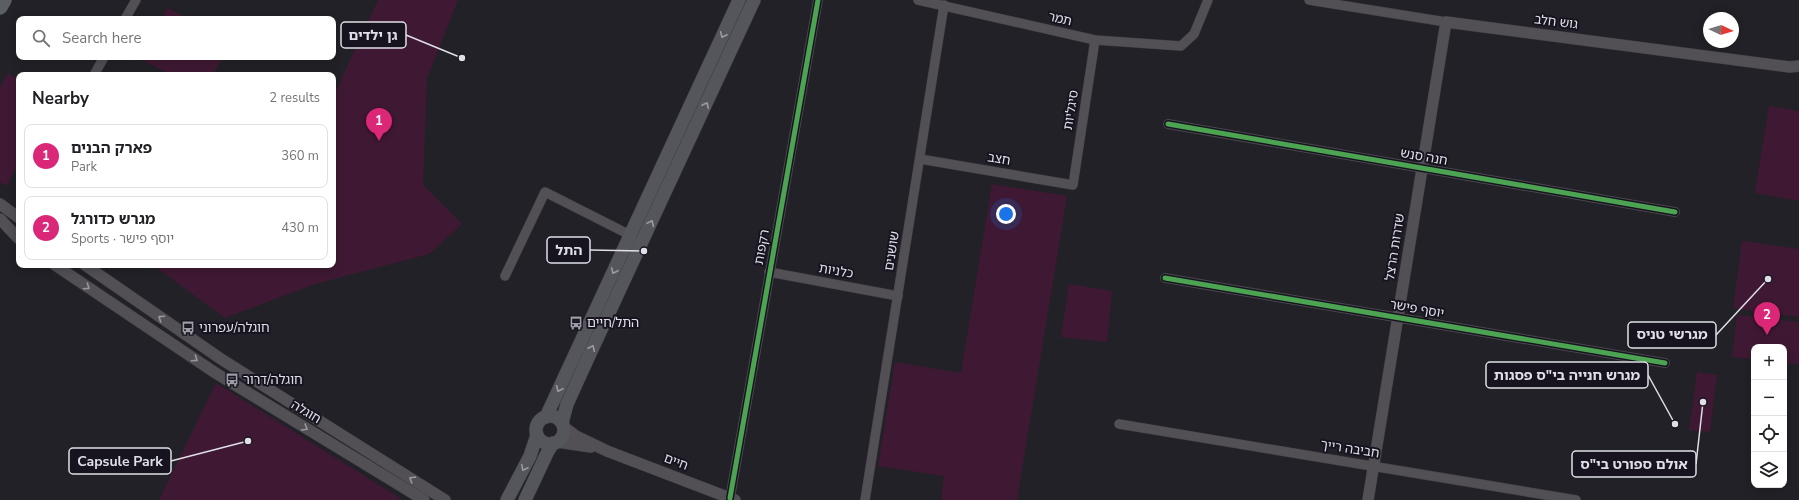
<!DOCTYPE html>
<html lang="en">
<head>
<meta charset="utf-8">
<style>
	:root { --surface:#fff; --page:#f6f6f6; --text:#202124; --muted:#757577; --line:#e0e0e0; --accent:#db2777 }
	body { margin:0; font-family:"Nunito Sans","Noto Sans Hebrew",sans-serif; background:var(--page); color:var(--text) }
	.controls { position:absolute; right:12px; bottom:12px; display:grid; overflow:hidden; border-radius:8px; box-shadow:0 2px 10px #0003 }
	.controls button { width:36px; height:36px; display:grid; place-items:center; padding:0; border:0; border-bottom:1px solid var(--line); background:var(--surface); color:var(--text); font:20px sans-serif }
	.compass { position:absolute; left:1703px; top:12px; width:36px; height:36px; border-radius:50%; background:var(--surface); box-shadow:0 2px 10px #0003; rotate:94deg }
	.you { position:absolute; left:1006px; top:214px; width:14px; height:14px; margin:-10px; border:3px solid #fff; border-radius:50%; background:#1a73e8; box-shadow:0 0 0 6px #1a73e833 }
	.badge { display:grid; place-items:center; width:26px; height:26px; border-radius:50%; background:var(--accent); color:#fff; font-size:13px; font-weight:700 }
	.pin { position:absolute; translate:-50% -33px; filter:drop-shadow(0 1px 2px #0008) }
	.pin::after { content:''; position:absolute; top:21px; width:14px; height:12px; background:inherit; clip-path:polygon(0 0,100% 0,50% 100%) }
	.list { margin:0; padding:0; list-style:none }
	h2 { display:flex; justify-content:space-between; align-items:center; height:52px; margin:0; padding:0 16px; font-size:17px }
	h2 small { font-size:13px; font-weight:400; color:var(--muted) }
	.list li { display:grid; grid-template-columns:26px 1fr auto; gap:12px; align-items:center; box-sizing:border-box; height:64px; margin:0 8px 8px; padding:0 8px; border:1px solid var(--line); border-radius:8px }
	.list b { display:block; font-size:15px; white-space:nowrap }
	.list p { margin:0; font-size:13px; white-space:nowrap; color:var(--muted) }
	.list em { font-size:13px; font-style:normal; color:var(--muted) }
	.icon { flex:none; width:22px; height:22px; fill:none; stroke:currentColor; stroke-width:2; stroke-linecap:round; stroke-linejoin:round }
	.map { position:relative; flex:none; width:1799px; height:500px; overflow:hidden }
	.search { position:absolute; background:var(--surface); box-shadow:0 2px 10px #0003; left:16px; top:16px; width:320px; height:44px; display:flex; align-items:center; gap:10px; box-sizing:border-box; padding:0 14px; border-radius:8px; color:var(--muted); font-size:15px }
	.panel { position:absolute; background:var(--surface); box-shadow:0 2px 10px #0003; left:16px; top:72px; width:320px; height:196px; border-radius:8px }
	.map>svg:first-child { display:block }
	.green { fill:#3f1933 }
	.lines { fill:none; stroke-linecap:round; stroke-linejoin:round }
	.minor-casing { stroke:#3e3d43; stroke-width:10 }
	.tertiary-casing { stroke:#3e3d43; stroke-width:12 }
	.secondary-casing { stroke:#3e3d43; stroke-width:14 }
	.trunk-casing { stroke:#3e3d43; stroke-width:16 }
	.minor { stroke:#525055; stroke-width:9 }
	.tertiary { stroke:#525055; stroke-width:11 }
	.secondary { stroke:#55555c; stroke-width:13 }
	.trunk { stroke:#5c5e66; stroke-width:15 }
	.cycleway-casing { stroke:#171420; stroke-width:8 }
	.cycleway { stroke:#4ca352; stroke-width:5 }
	.oneway { stroke:#9a9aa2 }
	.oneway2 { stroke:#99989e }
	.labels { text-anchor:middle; dominant-baseline:central; stroke-width:4; stroke-linejoin:round; paint-order:stroke }
	.street-label { font-size:13px; fill:#e0dfe7; stroke:#171420 }
	.poi-label { font-size:13px; fill:#e0dfe7; stroke:#171420; text-anchor:start }
	.leader { fill:none; stroke:#e0dfe7; stroke-width:1.5 }
	.callout-dot { fill:#e0dfe7; stroke:#171420; stroke-width:1.5 }
	.callout { fill:#171420; stroke:#e0dfe7; stroke-width:1.5 }
	.callout-label { font-size:14px; text-anchor:middle; font-weight:bold; fill:#e0dfe7 }
</style>
</head>
<body>
<div class="map">
<svg width="1799" height="500" viewBox="0 0 1799 500">
	<rect width="100%" height="100%" fill="#222127"/>
	<!-- green -->
	<g class="green">
		<path d="M378,0h80l-31,78 -4,107 39,39 -33,30 -114,30 -90,34 -72,-53h180v-168z"/>
		<path d="M167,8l22,11h-27z"/>
		<path d="M144,57h78l-9,18h-41l-30,-15z"/>
		<path d="M8,73l11,7v81l-12,25 -7,-4v-95z"/>
		<path d="M1769,106l30,5v90l-44,-8z"/>
		<path d="M992,184l75,12 -50,304h-76l3,-24 -66,-10 17,-104 66,11z"/>
		<path d="M1742,241l57,8v68l-66,-9z"/>
		<path d="M1069,284l43,7 -5,51 -46,-5z"/>
		<path d="M1737,315l62,7v42l-15,-1v-16h-30v12l-22,-2z"/>
		<path d="M1697,372l20,3 -7,57 -21,-2z"/>
		<path d="M216,383l187,117h-244z"/>
	</g>
	<g class="lines">
		<!-- minor casing -->
		<g class="minor-casing">
			<g id="minor">
				<path d="M918,0l177,40 86,6 13,-12 14,-34"/>
				<path d="M1309,0l137,22"/>
				<path d="M125,19l11,-19"/>
				<path d="M94,75l10,-18"/>
				<path d="M1168,124l507,88"/>
				<path d="M920,159l153,26 22,-145"/>
				<path d="M769,272l129,24"/>
				<path d="M505,276l40,-84 85,43 5,7 1,12"/>
				<path d="M1165,278l500,85"/>
				<path d="M1119,424l457,76"/>
				<path d="M730,498l88,-498"/>
				<path d="M865,500l79,-495"/>
			</g>
		</g>
		<!-- tertiary casing -->
		<g class="tertiary-casing">
			<g id="tertiary">
				<path d="M0,204l19,14"/>
				<path d="M0,219l19,20"/>
				<path d="M55,265l159,107 210,128"/>
				<path d="M85,265l136,94 224,141"/>
				<path d="M564,427l12,9 31,15 128,49"/>
				<path d="M557,442l34,5"/>
				<path d="M1368,500l78,-478 344,45 9,-1"/>
			</g>
		</g>
		<!-- secondary casing -->
		<g class="secondary-casing">
			<g id="secondary">
				<circle cx="550" cy="430" r="14"/>
				<path d="M546,417l193,-417"/>
				<path d="M562,423l5,-19 20,-44 167,-360"/>
				<path d="M507,500l23,-44 7,-21"/>
				<path d="M525,500l23,-49 5,-8"/>
			</g>
		</g>
		<!-- trunk casing -->
		<g class="trunk-casing">
			<path id="trunk" d="M0,7l4,-7"/>
		</g>
		<!-- minor -->
		<use href="#minor" class="minor"/>
		<!-- tertiary -->
		<use href="#tertiary" class="tertiary"/>
		<!-- secondary -->
		<use href="#secondary" class="secondary"/>
		<!-- trunk -->
		<use href="#trunk" class="trunk"/>
		<!-- cycleway casing -->
		<g class="cycleway-casing">
			<g id="cycleway">
				<path d="M1168,124l507,88"/>
				<path d="M1165,278l500,85"/>
				<path d="M730,498l88,-498"/>
			</g>
		</g>
		<!-- cycleway -->
		<use href="#cycleway" class="cycleway"/>
	</g>
	<!-- one-way arrows -->
	<defs><path id="oneway-chevron" d="M-2-3.5L2.5 0L-2 3.5" fill="none" stroke-width="1.6" stroke-linecap="round" stroke-linejoin="round"/></defs>
	<g class="oneway">
		<use href="#oneway-chevron" transform="translate(723 35) rotate(115)"/>
		<use href="#oneway-chevron" transform="translate(706 105) rotate(-65)"/>
		<use href="#oneway-chevron" transform="translate(651 223) rotate(-65)"/>
		<use href="#oneway-chevron" transform="translate(614 271) rotate(115)"/>
		<use href="#oneway-chevron" transform="translate(592 348) rotate(-65)"/>
		<use href="#oneway-chevron" transform="translate(559 389) rotate(115)"/>
		<use href="#oneway-chevron" transform="translate(524 468) rotate(117)"/>
	</g>
	<g class="oneway2">
		<use href="#oneway-chevron" transform="translate(87 287) rotate(34)"/>
		<use href="#oneway-chevron" transform="translate(161 318) rotate(-146)"/>
		<use href="#oneway-chevron" transform="translate(195 359) rotate(34)"/>
		<use href="#oneway-chevron" transform="translate(305 428) rotate(31)"/>
		<use href="#oneway-chevron" transform="translate(412 479) rotate(-148)"/>
	</g>
	<!-- icons -->
	<defs>
		<g id="bus-bare" transform="scale(1.08)"><path d="M-5-6H5V4H4V6H2V4H-2V6H-4V4H-5ZM-3.5-4V0h7V-4ZM-3.5 1.2v1.5H-2V1.2ZM2 1.2v1.5H3.5V1.2Z" fill="#9e9ca4" stroke="#171420" stroke-width="2.5" paint-order="stroke"/></g>
	</defs>
	<g fill-rule="evenodd">
		<use href="#bus-bare" x="576" y="323"/>
		<use href="#bus-bare" x="188" y="328"/>
		<use href="#bus-bare" x="232" y="380"/>
	</g>
	<g class="labels">
		<!-- street labels -->
		<g class="street-label">
			<text transform="translate(1060 19) rotate(13)">תמר</text>
			<text transform="translate(1556 22) rotate(7)">גוש חלב</text>
			<text transform="translate(1071 110) rotate(-81)">סיגליות</text>
			<text transform="translate(1424 157) rotate(10)">חנה סנש</text>
			<text transform="translate(999 159) rotate(9)">חצב</text>
			<text transform="translate(762 247) rotate(-80)">רקפות</text>
			<text transform="translate(1395 247) rotate(-81)">שדרות הרצל</text>
			<text transform="translate(892 251) rotate(-81)">שושנים</text>
			<text transform="translate(836 271) rotate(10)">כלניות</text>
			<text transform="translate(1417 309) rotate(10)">יוסף פישר</text>
			<text transform="translate(306 412) rotate(31)">חוגלה</text>
			<text transform="translate(1350 449) rotate(9)">חביבה רייך</text>
			<text transform="translate(676 462) rotate(21)">חיים</text>
		</g>
		<!-- poi labels -->
		<g class="poi-label">
			<text x="587" y="323">התל/חיים</text>
			<text x="199" y="328">חוגלה/עפרוני</text>
			<text x="243" y="380">חוגלה/דרור</text>
		</g>
	</g>
	<!-- callouts -->
	<path class="leader" d="M462 58L406 35M644 251L590 250M1768 279L1716 335M1675 424L1648 375M248 441L171 461M1703 402L1696 464"/>
	<g class="callout-dot">
		<circle cx="462" cy="58" r="4"/>
		<circle cx="644" cy="251" r="4"/>
		<circle cx="1768" cy="279" r="4"/>
		<circle cx="1675" cy="424" r="4"/>
		<circle cx="248" cy="441" r="4"/>
		<circle cx="1703" cy="402" r="4"/>
	</g>
	<g class="callout">
		<rect x="341" y="22" width="65" height="26" rx="4"/>
		<rect x="547" y="237" width="43" height="26" rx="4"/>
		<rect x="1628" y="322" width="88" height="26" rx="4"/>
		<rect x="1486" y="362" width="162" height="26" rx="4"/>
		<rect x="69" y="448" width="102" height="26" rx="4"/>
		<rect x="1572" y="451" width="124" height="26" rx="4"/>
	</g>
	<g class="callout-label">
		<text x="373" y="40">גן ילדים</text>
		<text x="569" y="255">התל</text>
		<text x="1672" y="339">מגרשי טניס</text>
		<text x="1567" y="380">מגרש חנייה בי"ס פסגות</text>
		<text x="120" y="466">Capsule Park</text>
		<text x="1634" y="469">אולם ספורט בי"ס</text>
	</g>
</svg>
<div class="controls">
<button>+</button>
<button>−</button>
<button><svg class="icon" aria-label="locate" viewBox="0 0 24 24"><circle cx="12" cy="12" r="6"/><path d="M12 2v4M12 18v4M2 12h4M18 12h4"/></svg></button>
<button><svg class="icon" aria-label="layers" viewBox="0 0 24 24"><path d="M12 4l9 5-9 5-9-5zM3 14l9 5 9-5"/></svg></button>
</div>
<svg class="compass" viewBox="-18 -18 36 36"><path d="M0-13l5 13h-10z" fill="#e53935"/><path d="M0 13l5-13h-10z" fill="#757577"/></svg>
<div class="you"></div>
<div class="pin badge" style="left:379px;top:141px">1</div>
<div class="pin badge" style="left:1767px;top:335px">2</div>
<div class="search"><svg class="icon" aria-label="search" viewBox="0 0 24 24"><circle cx="10" cy="10" r="6"/><path d="M15 15l6 6"/></svg>Search here</div>
<section class="panel">
<h2>Nearby<small>2 results</small></h2>
<ul class="list">
<li><span class="badge">1</span><div><b>פארק הבנים</b><p>Park</p></div><em>360 m</em></li>
<li><span class="badge">2</span><div><b>מגרש כדורגל</b><p>Sports · יוסף פישר</p></div><em>430 m</em></li>
</ul>
</section>
</div>
</body>
</html>
